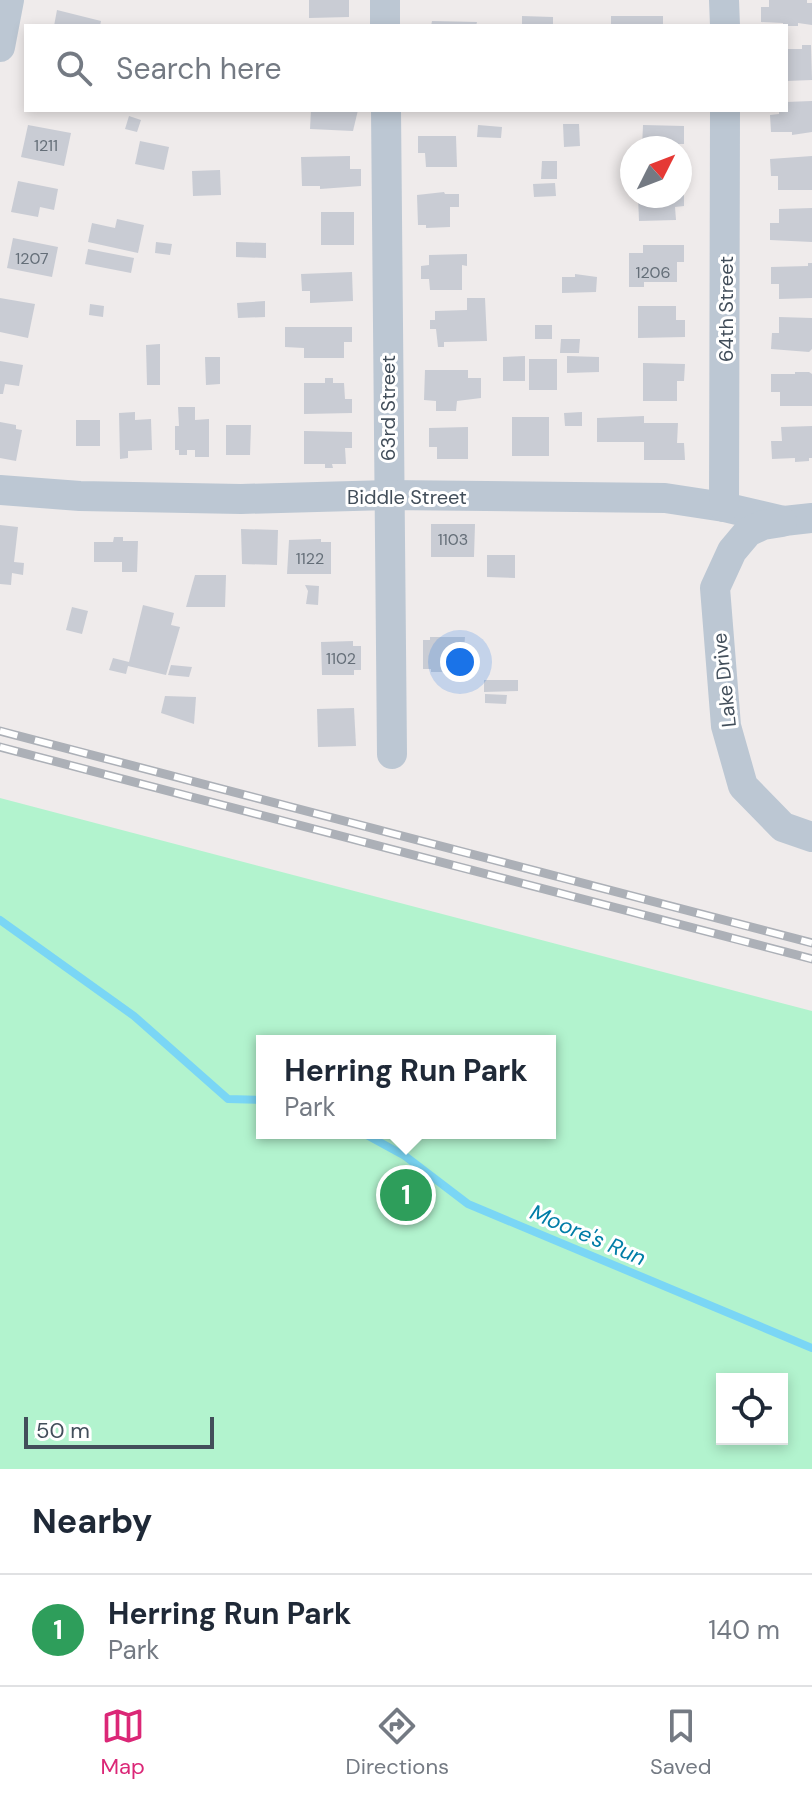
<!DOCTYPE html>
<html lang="en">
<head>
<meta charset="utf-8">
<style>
	:root { --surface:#fff; --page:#f2f2f3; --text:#1f2937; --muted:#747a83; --line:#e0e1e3; --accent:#db2777 }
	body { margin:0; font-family:"DM Sans",sans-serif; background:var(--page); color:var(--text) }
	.controls { position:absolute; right:24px; bottom:24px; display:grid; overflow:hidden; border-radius:0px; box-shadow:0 4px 12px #0003 }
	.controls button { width:72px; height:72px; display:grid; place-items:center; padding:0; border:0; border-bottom:2px solid var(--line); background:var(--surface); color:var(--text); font:40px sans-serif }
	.compass { position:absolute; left:620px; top:136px; width:72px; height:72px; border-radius:50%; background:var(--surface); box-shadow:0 4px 12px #0003; rotate:48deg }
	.scale { position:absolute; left:24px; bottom:20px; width:190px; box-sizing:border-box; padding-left:8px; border:4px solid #424e5a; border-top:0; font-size:22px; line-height:28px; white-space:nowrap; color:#424e5a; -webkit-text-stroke:6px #fff; paint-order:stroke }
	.you { position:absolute; left:460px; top:662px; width:28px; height:28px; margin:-20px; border:6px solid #fff; border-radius:50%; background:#1a73e8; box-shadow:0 0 0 12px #1a73e833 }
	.badge { display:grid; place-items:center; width:52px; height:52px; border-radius:50%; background:var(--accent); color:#fff; font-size:26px; font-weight:700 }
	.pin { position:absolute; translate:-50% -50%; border:4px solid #fff; box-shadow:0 2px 8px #0006 }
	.popup { position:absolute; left:256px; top:1035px; width:300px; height:104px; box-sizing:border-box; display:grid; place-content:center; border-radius:0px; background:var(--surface); filter:drop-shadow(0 2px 6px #0005); font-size:26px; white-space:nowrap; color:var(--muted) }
	.popup b { font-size:30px; color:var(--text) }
	.popup::after { content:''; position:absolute; left:50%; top:100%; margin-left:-16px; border:16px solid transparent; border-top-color:var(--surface) }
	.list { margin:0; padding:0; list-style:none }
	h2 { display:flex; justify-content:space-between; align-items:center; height:104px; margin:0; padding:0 32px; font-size:34px }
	h2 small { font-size:26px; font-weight:400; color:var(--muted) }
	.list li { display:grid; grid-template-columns:52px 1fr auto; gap:24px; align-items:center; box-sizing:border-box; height:112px; padding:0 32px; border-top:2px solid var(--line) }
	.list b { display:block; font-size:30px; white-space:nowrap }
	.list p { margin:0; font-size:26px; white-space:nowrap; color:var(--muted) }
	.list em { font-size:26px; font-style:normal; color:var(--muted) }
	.icon { flex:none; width:44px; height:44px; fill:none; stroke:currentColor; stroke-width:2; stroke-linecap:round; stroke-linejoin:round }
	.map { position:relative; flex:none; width:812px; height:1469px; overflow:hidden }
	.search { position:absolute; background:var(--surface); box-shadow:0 4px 12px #0003; left:24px; right:24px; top:24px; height:88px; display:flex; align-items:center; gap:20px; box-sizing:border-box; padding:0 28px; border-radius:0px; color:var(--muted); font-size:30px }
	.sheet { height:216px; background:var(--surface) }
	nav { display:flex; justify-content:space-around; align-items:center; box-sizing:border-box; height:112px; border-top:2px solid var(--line); background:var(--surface); font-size:22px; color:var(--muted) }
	nav a { display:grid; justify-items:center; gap:4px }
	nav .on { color:var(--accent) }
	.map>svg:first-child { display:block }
	.green { fill:#b2f3ce; fill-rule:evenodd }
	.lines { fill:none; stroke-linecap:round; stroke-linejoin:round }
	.stream { stroke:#7ad6f5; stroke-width:8 }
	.building { fill:#c9ccd4 }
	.minor { stroke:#bcc7d3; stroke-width:30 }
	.rail-casing { stroke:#acb0b7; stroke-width:9 }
	.rail { stroke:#fff; stroke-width:6; stroke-dasharray:18; stroke-linecap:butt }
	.labels { text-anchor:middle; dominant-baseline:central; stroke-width:6; stroke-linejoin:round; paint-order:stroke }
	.number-label { font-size:16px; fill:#646e78 }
	.street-label { font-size:20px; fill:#424e5a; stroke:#fff }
	.water-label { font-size:22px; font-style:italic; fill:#017da7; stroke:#fff }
</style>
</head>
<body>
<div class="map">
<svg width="812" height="1469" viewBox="0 0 812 1469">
	<rect width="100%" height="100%" fill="#efebeb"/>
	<!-- green -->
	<path class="green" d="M0,798l812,213v458h-812zM262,1041h288v92h-288zM722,1379h60v60h-60z"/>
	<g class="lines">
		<!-- stream -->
		<g class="stream">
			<path d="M0,920l134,96 94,83 34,1"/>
			<path d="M363,1133l42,23 63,48 344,144"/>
		</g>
	</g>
	<!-- building -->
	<g class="building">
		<path d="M309,0h40v17l-40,1z"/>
		<path d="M769,0h38v3h5v22l-14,-2v3h-15v-3l-22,-1v-15h8z"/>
		<path d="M57,10l44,11 -1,5h-46z"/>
		<path d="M522,16l31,1v9h-31z"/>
		<rect x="611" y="16" width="52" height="10"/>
		<path d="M432,21l45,1 -1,4h-45z"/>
		<path d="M802,45h9l1,35 -26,1v-32h16z"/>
		<path d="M812,101v31l-20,3v-3h-21l-1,-17 9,-1v-4h7v-8z"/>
		<path d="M311,110h47l-5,21 -43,-2z"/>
		<path d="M129,116l12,4 -4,12 -12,-3z"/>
		<path d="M563,124h16l1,22 -16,1z"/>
		<path d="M28,125l43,8 -7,33 -43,-9z"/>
		<path d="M478,125l24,2 -1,11 -24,-1z"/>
		<path d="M643,125l41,1v18h-7v4h-35z"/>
		<path d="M418,136h38l1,31h-31l-1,-14h-7z"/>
		<path d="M140,141l29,6 -5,23 -29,-6z"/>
		<path d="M350,156v13h11v17l-41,3v-3h-18l-1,-29z"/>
		<path d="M812,156v34h-34v-14h-7l-1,-17z"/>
		<path d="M542,161h15v18h-16z"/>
		<path d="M220,170l1,25 -28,1 -1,-25z"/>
		<path d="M18,181l40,8 -4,21 -14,-3 -2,10 -27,-5z"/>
		<path d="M555,183l1,13 -22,1 -1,-13z"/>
		<path d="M680,188h4v18l-9,1 1,13 -37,1 -1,-25h42z"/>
		<path d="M444,192l1,2h14v13h-9v20l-24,1v-3h-8l-1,-30z"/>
		<path d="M812,208v34l-42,-2v-17h9v-14z"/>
		<rect x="321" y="212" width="33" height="33"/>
		<path d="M117,219l27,6 -6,28 -50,-11 4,-19 23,5z"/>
		<path d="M13,238l45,9 -6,30 -45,-9z"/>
		<path d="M156,242l16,2 -2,11 -15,-2z"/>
		<path d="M236,242l30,1v15l-30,-1z"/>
		<path d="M643,245h41v17h-7v20h-33v5h-15v-34h14z"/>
		<path d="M88,249l46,9 -3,15 -46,-9z"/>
		<path d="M467,254v12l-5,-1v25h-32l-1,-11h-8v-13l8,-1v-10z"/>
		<path d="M808,263h4v35l-33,1v-15h-8v-17l37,-1z"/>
		<path d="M352,272l1,29 -43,2v-12h-8l-1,-17z"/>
		<path d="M575,274l22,3 -1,15 -34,1v-16h13z"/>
		<path d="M0,298l35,6 -7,34 -28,-6z"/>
		<path d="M467,298h18l2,43 -43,1v5h-6l-2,-18h-6v-9h5v-9l32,-1z"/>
		<path d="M265,301v16l-27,1 -1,-15z"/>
		<path d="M90,304l14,2 -1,11 -14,-2z"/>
		<path d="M638,306h38v14h9v17l-47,1z"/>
		<path d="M779,317l33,1v31l-3,3 -38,-3 1,-16h7z"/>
		<rect x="535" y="325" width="17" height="14"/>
		<path d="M285,327h67v15h-8v16h-40v-10l-19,-1z"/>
		<path d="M561,339h19l-1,14h-19z"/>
		<path d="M160,344v41h-13l-1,-40z"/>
		<path d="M525,356v25h-22v-24z"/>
		<path d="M567,356l32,1v15l-32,1z"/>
		<path d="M205,357h15v27l-14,1z"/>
		<rect x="529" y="359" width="28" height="31"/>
		<path d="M0,361l23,4 -4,21 -14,-2 -2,10h-3z"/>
		<path d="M643,363l42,1 -1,17h-7v20h-34z"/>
		<path d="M425,370h43v8h13v20l-24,3 -1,10h-20v-10l-12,-1z"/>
		<path d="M795,372h14l3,2v32h-32v-14h-9v-18h24z"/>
		<path d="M325,378h8v5h11l1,16h7v14l-48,1v-31h21z"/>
		<path d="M178,407h17v13l14,-1v38h-14v-7h-8v5h-8v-5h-4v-24h4z"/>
		<path d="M135,412v8l16,-1 1,31 -24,1v7l-8,1 -1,-46z"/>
		<path d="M582,412v14h-17l-1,-13z"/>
		<path d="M644,416v7h34l-1,20h7l1,17h-41v-18h-47v-24z"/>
		<rect x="512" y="417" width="37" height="39"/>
		<rect x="76" y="420" width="24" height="26"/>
		<path d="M0,422l16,3v4l6,1 -6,31 -16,-3z"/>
		<path d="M226,425h25l-1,30h-24z"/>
		<path d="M812,426v32h-3v3l-14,1v-4l-23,1 -1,-18h11l-1,-14z"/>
		<path d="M468,427v32h-31v-12h-8v-19z"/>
		<path d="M304,431l48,1v16h-7l1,16h-14l1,4h-8v-4h-21z"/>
		<path d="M431,524h44l-1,33h-43z"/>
		<path d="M0,525l18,2 -4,35 10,1 -1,12 -11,-2 -1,12 -11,-1z"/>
		<path d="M241,529l37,1 -1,35 -35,-1z"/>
		<path d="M114,537h9v4h15l-1,31h-15v-10h-28v-20h19z"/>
		<path d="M321,539v3h10v32h-44l2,-34z"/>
		<path d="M487,555h28v23l-28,-1z"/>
		<path d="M195,575h31l-1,32h-39z"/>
		<path d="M305,585l14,1 -1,19 -12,-1 2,-13z"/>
		<path d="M143,605l31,8 -3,12 9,2 -14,48 -38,-9 -2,8 -17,-4 4,-12 16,4z"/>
		<path d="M72,607l16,4 -6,23 -16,-4z"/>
		<path d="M430,637h35l-3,35h-31v-3h-8v-29h7z"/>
		<path d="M353,641v5h8v24h-7v5h-32l-1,-33z"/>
		<path d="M171,665l21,2 -3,10 -21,-2z"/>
		<path d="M484,680h34v11l-34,1z"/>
		<path d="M485,694l22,1 -1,9 -21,-1z"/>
		<path d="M165,696l31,1 -2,27 -33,-11z"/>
		<path d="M354,708l2,38 -38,1 -1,-38z"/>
	</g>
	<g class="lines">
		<!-- minor -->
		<g class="minor">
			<path d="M385,0v26"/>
			<path d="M724,0l1,26"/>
			<path d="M0,47l9,-47"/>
			<path d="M386,110l6,644"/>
			<path d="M0,490l80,6 161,3 148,-4 276,3 59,9 60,14 28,-3"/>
			<path d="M724,507l1,-397"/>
			<path d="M782,522l-19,3 -15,7 -16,19 -17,37 11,138 17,60 40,41 29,10"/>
		</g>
		<!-- rail casing -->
		<g class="rail-casing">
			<g id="rail">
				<path d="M0,731l812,212"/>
				<path d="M0,747l812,212"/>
			</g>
		</g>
		<!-- rail -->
		<use href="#rail" class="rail"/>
	</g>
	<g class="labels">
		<!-- number labels -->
		<g class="number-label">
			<text x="46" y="145">1211</text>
			<text x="32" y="258">1207</text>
			<text x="653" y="272">1206</text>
			<text x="453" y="539">1103</text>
			<text x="310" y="558">1122</text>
			<text x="341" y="658">1102</text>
		</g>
		<!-- street labels -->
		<g class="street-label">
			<text transform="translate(726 309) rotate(-90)">64th Street</text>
			<text transform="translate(388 408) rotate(-90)">63rd Street</text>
			<text x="407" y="497">Biddle Street</text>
			<text transform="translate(724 680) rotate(-96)">Lake Drive</text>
		</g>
		<!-- water labels -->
		<g class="water-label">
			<text transform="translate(588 1235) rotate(23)">Moore's Run</text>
		</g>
	</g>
</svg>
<div class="controls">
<button><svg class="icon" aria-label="locate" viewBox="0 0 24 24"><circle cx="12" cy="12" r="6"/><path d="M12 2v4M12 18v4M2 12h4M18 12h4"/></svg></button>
</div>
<svg class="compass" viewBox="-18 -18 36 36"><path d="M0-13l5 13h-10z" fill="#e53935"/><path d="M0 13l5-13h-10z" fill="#747a83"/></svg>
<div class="scale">50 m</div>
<div class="you"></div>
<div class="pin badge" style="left:406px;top:1195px;background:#2e9e5b">1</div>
<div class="popup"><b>Herring Run Park</b>Park</div>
<div class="search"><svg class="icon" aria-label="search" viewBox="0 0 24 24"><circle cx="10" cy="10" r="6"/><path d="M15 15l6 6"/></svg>Search here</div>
</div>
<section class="sheet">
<h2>Nearby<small></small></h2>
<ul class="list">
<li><span class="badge" style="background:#2e9e5b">1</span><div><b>Herring Run Park</b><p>Park</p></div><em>140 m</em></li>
</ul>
</section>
<nav>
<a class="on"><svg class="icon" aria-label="map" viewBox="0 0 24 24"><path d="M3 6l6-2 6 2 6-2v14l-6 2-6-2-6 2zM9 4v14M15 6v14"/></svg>Map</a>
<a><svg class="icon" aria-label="directions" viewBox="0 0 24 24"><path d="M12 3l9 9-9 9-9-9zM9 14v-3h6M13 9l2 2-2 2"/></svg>Directions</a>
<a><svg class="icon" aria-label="saved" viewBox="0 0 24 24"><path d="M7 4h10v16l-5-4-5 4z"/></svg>Saved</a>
</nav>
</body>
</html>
